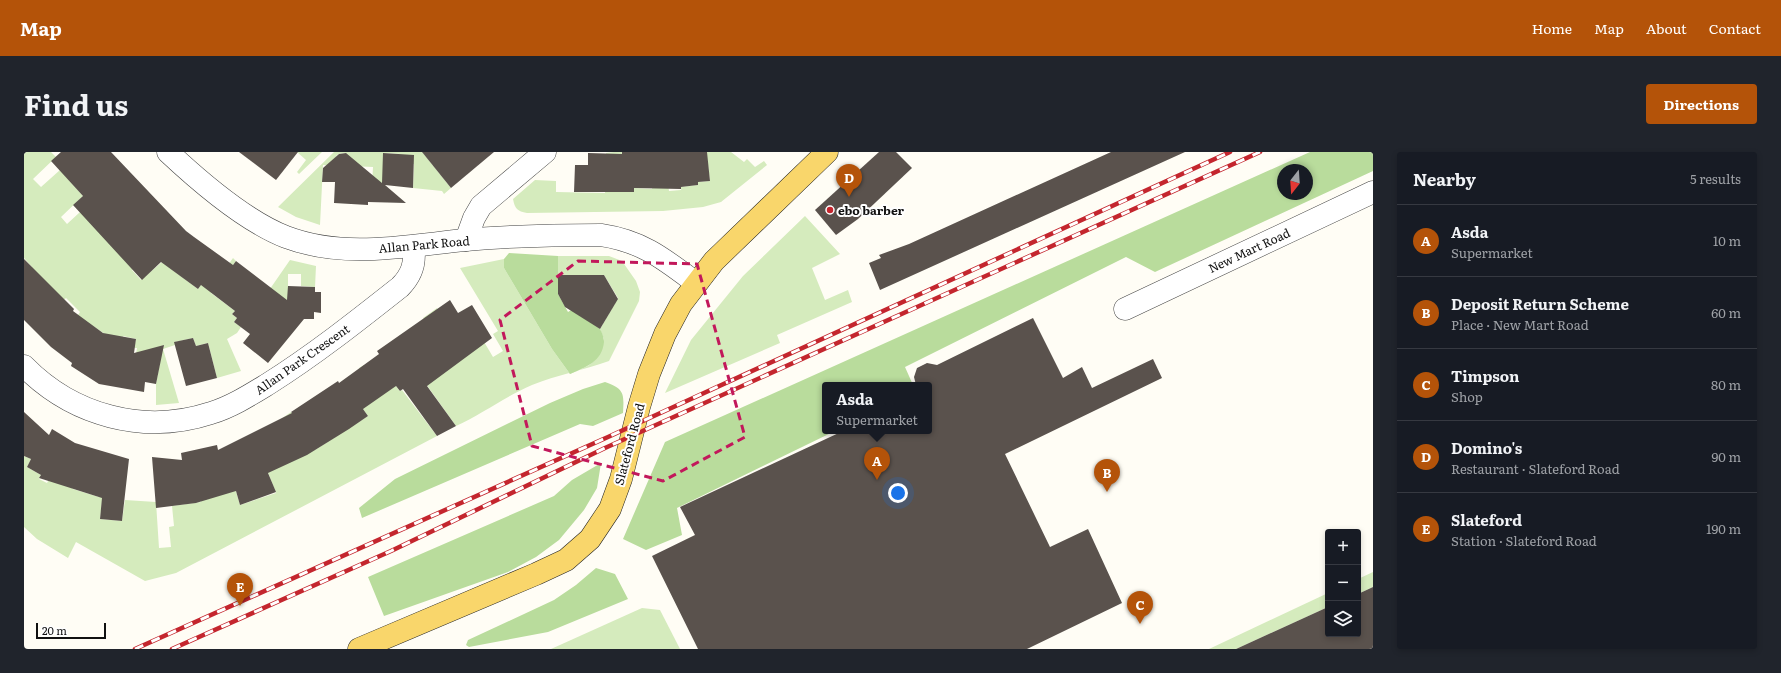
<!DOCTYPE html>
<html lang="en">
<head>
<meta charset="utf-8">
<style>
	:root { --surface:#171b24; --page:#20242c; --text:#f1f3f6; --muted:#9ea1a6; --line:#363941; --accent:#b45309 }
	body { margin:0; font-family:Literata,serif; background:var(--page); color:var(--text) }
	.controls { position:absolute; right:12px; bottom:12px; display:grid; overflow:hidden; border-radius:4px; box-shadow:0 2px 6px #0003 }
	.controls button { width:36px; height:36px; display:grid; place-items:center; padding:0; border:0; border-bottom:1px solid var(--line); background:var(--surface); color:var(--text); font:20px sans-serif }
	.compass { position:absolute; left:1253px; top:12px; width:36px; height:36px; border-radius:50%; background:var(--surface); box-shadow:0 2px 6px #0003; rotate:197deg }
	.scale { position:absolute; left:12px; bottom:10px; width:70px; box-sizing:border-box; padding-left:4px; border:2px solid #111; border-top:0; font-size:11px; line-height:14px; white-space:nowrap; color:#111; -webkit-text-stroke:3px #fff; paint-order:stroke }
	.you { position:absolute; left:874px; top:341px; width:14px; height:14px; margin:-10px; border:3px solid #fff; border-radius:50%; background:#1a73e8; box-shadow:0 0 0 6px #1a73e833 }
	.badge { display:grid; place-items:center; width:26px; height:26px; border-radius:50%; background:var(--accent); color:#fff; font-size:13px; font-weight:700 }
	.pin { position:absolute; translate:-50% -33px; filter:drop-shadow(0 1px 2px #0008) }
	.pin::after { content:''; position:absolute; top:21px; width:14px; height:12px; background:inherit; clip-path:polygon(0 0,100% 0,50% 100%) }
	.popup { position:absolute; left:798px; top:230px; width:110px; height:52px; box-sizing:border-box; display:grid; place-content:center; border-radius:4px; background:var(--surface); filter:drop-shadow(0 1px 3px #0005); font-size:13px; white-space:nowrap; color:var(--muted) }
	.popup b { font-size:15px; color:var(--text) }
	.popup::after { content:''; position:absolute; left:50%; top:100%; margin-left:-8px; border:8px solid transparent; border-top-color:var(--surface) }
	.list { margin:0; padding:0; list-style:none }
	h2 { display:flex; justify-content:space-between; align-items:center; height:52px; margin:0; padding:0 16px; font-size:17px }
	h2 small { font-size:13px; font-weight:400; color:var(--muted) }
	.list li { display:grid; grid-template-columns:26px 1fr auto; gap:12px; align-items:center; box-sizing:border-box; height:72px; padding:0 16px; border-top:1px solid var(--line) }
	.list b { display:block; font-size:15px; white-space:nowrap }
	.list p { margin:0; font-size:13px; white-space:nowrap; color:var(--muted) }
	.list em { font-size:13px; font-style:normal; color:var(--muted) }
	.icon { flex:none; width:22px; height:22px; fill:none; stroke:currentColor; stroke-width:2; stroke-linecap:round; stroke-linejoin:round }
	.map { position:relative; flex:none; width:1349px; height:497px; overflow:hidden; border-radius:4px }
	header { display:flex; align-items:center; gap:24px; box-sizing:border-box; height:56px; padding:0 20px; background:var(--accent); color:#fff }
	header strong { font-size:19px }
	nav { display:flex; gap:22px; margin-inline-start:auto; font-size:14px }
	.intro { display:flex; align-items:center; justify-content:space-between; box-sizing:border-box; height:96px; padding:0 24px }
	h1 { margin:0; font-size:28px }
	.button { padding:10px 18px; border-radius:4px; background:var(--accent); color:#fff; font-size:14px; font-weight:700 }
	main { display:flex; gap:24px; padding:0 24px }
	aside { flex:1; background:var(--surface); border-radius:4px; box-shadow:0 2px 6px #0003 }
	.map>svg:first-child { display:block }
	.green { fill:#d5ebbd }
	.forest { fill:#b9dc9c; fill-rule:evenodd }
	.building { fill:#5a524d }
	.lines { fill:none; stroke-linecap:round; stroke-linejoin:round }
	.minor-casing { stroke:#444; stroke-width:23 }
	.primary-casing { stroke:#222; stroke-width:23 }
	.minor { stroke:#fff; stroke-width:22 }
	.primary { stroke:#f9d66b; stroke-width:22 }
	.rail-casing { stroke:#c4262e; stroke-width:4.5 }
	.rail { stroke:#fff; stroke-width:3; stroke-dasharray:9; stroke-linecap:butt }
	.marked { fill:none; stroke:#c2185b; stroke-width:3; stroke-dasharray:8 5; stroke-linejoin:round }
	.poi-dot { fill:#c4262e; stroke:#fff; stroke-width:1.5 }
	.labels { text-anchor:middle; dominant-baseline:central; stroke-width:4; stroke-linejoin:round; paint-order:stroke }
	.poi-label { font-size:12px; font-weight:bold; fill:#111; stroke:#fff; text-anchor:start }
	.street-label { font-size:12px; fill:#111; stroke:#fff }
</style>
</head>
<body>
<header>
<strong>Map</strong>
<nav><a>Home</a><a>Map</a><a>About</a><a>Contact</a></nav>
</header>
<div class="intro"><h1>Find us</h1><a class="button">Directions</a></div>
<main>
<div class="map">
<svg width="1349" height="497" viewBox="0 0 1349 497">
	<rect width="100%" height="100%" fill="#fffdf5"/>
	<!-- green -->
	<g class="green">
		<path d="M0,0h27l5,5 -23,22 8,8 19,-17 23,26 -22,21 6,7 37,-34 54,58 -26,22 9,10 21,-18 36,27 19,-27 9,6 7,-10 3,3 -25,32 24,18 -3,3 5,4 -3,4 7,5 -4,6 -10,6 14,32 -24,7 -9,-35 -12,3 -3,-8 -18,4v3l-12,4 16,54 -23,2v-21l4,-22 -10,-2 -14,-6 1,-6h-3l2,-9 -13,-3 -2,9 -28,-19 -19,-5 6,-9 -14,-14 -9,8 -31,-32 6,-7 -8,-9z"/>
		<path d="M298,0l-23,22 -2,-2 9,-12 -9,-8z"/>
		<path d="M310,0h90l-1,1 28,35 -7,6 -2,-3 -29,-3 1,-24h-14v-10l-16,-1 -2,49h-11l2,-35 -23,-1 -4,-13 -7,1 -3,2 -1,10 -12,-1 -3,60 -24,-8 -18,-10z"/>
		<path d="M590,0h8v40h12v-4l18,1v-37h12l5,39 12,-1v-3l17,-2v-3l12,-1 -2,-16 -12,1 -1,-14h36l13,10 3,-3 8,8 9,-6 3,4 -46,37 -18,5 -40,4 -136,2c-10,-2 -12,-4 -14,-14l22,-19 21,1v11l49,1 1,-40z"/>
		<path d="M781,64l35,38 -28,14 13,32 23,-10 4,12 -75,33 3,8 -115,50 26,-53 52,-64z"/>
		<path d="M534,104h51l13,5 14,20 4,11 -1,9 -30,60c-26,9 -52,14 -77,24 -26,11 -50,29 -76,41l-60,-84 54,13 -27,-37 14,-10 25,41 15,-19 16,27 10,-6 -10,-17 5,-3 -38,-63 44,-9v9l48,81 18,25c25,-11 25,-9 34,-35l-4,-10 18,-31 -14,-23h-46z"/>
		<path d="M266,108l26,6 -1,21 -14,-1v-12h-13v12h2v32l-27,-19z"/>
		<path d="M340,213l31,20 5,6 2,-1 35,46 -261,137 -31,8 -69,-39 -8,16 -31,-19 -13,-12v-71l7,3 -4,8 14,8 -2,4 8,4 9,-16 17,22 26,8 5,-13 -4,35 22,2 3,-21 31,2 3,46 12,-1 -2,-20 5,-1 -2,-20 29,-4 -7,-51 42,40 4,14 36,-12 -9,-23 14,-51 10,-7 24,38 53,-34 -5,-7 4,-30 -8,-11z"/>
		<path d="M1349,420v15l-15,7v-15z"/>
		<path d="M1304,441v14l-92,42h-27z"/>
		<path d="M618,456l18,2 20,39h-129z"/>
	</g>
	<!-- forest -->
	<g class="forest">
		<path d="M1286,0h63v19l-218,101 -29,-15 -221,110 8,18h-88v46h10l-158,77 5,27 -36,15 -23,-11 42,-97zM1259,18h24v24h-24z"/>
		<path d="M485,101l49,3v38l10,18 8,-5c9,15 11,11 23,21 3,3 5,10 5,14 -2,20 -18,25 -34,32l-18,-25 -48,-81v-9z"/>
		<path d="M581,230c20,7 19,12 18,31l-30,13 -13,-2 -218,94 -3,-10 36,-29 155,-76 33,-14z"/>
		<path d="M577,311l-4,25 -13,22 -25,30 -23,17 -28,15 -124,44 -16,-39 186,-81 18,-16z"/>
		<path d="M572,416l19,6 13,25 -80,33 -79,15 -3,-2 2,-5 86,-40 22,-15z"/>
	</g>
	<!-- building -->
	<g class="building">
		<path d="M37,0h50l75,79 8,6 39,28 3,-4 51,39 1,-14 27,1v5h6v21l-7,-1v7h-10l-36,44 -25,-20 7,-9 -16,-12 3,-4 -5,-4 3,-3 -34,-26 -3,4 -37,-27 -19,18 -69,-75 10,-9 -32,-35z"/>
		<path d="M215,0h59l-22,28z"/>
		<path d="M398,0h72l-43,36z"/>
		<path d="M598,0h85l3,29 -12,1v3l-17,2v2l-47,-1v4h-60l1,-27h13v-12l34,1z"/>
		<path d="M855,0h17l16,16 -54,51 -22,16 -21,-25z"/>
		<path d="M1087,0h74l-305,138 -11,-27 12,-5 -2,-3 30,-11z"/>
		<path d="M322,1l36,30 1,-30 31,2 -1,33 -28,-3 21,18 -38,-1v3l-34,-2 1,-21h-13l1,-14 16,-14z"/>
		<path d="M0,107l50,50 -1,2 30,22 33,6 -2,14 30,-8 -8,39 -11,-2 -1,10 -45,-8 -28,-18 1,-3 -21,-16 -27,-27z"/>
		<path d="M534,123h46l14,24 -18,30 -35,-22 -7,-13z"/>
		<path d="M426,148l8,13 14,-8 20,33 -65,48 29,40 -19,10 -34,-47 -3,2 -4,-5 -33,23 5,7 -19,13 -42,26 -39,18 8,19 -36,13 -4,-14 -40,12 -40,5 -4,-51 30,3 -1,-7 36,-8 1,5 74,-37 -1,-1 47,-31 1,2 40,-29 -2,-3z"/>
		<path d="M1009,166l30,60 19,-11 10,21 61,-29 9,19 -157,76 45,93 38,-18 34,74 -95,46h-329l-46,-93 43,-21 -15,-28 163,-76h86v-46h-13l-2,-8 3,-9 10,-5 10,2z"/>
		<path d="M169,186l3,8 12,-3 9,35 -31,8 -12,-44z"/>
		<path d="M0,260l25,23 3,-6 23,14 54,16 -7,62 -22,-2 2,-21 -63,-20 2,-3 -14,-8 4,-8 -7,-3z"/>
		<path d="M1349,435v62h-137l92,-42v27h30v-40z"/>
	</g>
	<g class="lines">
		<!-- minor casing -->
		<g class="minor-casing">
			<g id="minor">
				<path d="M144,0c32,30 77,69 118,85 58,22 119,9 179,3 45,-4 91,-5 136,-5 41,6 63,24 95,48"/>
				<path d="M442,88l8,-22 7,-12 64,-54"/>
				<path d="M1101,157l248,-117"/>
				<path d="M0,214c49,50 120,69 187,47 20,-6 39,-18 57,-29 46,-29 89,-63 132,-97 12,-12 16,-24 13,-40"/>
			</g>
		</g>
		<!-- primary casing -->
		<g class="primary-casing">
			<path id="primary" d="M335,497l177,-75 30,-14 24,-21 20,-30 11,-30 18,-72 10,-33 16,-40 16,-30 33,-43 113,-109"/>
		</g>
		<!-- minor -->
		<use href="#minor" class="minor"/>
		<!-- primary -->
		<use href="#primary" class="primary"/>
		<!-- rail casing -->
		<g class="rail-casing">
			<g id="rail">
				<path d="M111,497l473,-212 622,-285"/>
				<path d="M148,497l219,-98 214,-103 655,-296"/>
			</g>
		</g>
		<!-- rail -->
		<use href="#rail" class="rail"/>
	</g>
	<!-- marked area -->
	<path class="marked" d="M554,109l119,3 48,173 -82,44 -131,-35 -32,-126z"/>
	<!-- markers -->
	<circle class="poi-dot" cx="806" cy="58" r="4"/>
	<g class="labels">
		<!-- poi labels -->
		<g class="poi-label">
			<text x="814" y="58">ebo barber</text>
		</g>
		<!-- street labels -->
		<g class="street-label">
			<text transform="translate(400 92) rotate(-5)">Allan Park Road</text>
			<text transform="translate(1225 98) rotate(-25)">New Mart Road</text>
			<text transform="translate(278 207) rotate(-35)">Allan Park Crescent</text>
			<text transform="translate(605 292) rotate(-75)">Slateford Road</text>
		</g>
	</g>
</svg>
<div class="controls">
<button>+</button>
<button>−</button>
<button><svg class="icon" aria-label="layers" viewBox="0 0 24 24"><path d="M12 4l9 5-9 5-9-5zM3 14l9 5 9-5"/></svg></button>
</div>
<svg class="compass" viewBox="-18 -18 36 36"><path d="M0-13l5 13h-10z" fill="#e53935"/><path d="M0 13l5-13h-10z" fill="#9ea1a6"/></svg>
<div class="scale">20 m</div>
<div class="you"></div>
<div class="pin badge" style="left:853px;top:328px">A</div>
<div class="popup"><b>Asda</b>Supermarket</div>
<div class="pin badge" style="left:1083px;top:340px">B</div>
<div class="pin badge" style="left:1116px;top:472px">C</div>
<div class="pin badge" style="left:825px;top:45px">D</div>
<div class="pin badge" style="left:216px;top:454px">E</div>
</div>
<aside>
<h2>Nearby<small>5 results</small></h2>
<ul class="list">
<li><span class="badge">A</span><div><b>Asda</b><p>Supermarket</p></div><em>10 m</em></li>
<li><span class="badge">B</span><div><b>Deposit Return Scheme</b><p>Place · New Mart Road</p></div><em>60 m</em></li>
<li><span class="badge">C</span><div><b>Timpson</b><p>Shop</p></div><em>80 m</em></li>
<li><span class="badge">D</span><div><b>Domino's</b><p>Restaurant · Slateford Road</p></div><em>90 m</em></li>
<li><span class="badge">E</span><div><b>Slateford</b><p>Station · Slateford Road</p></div><em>190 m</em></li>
</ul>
</aside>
</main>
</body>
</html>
